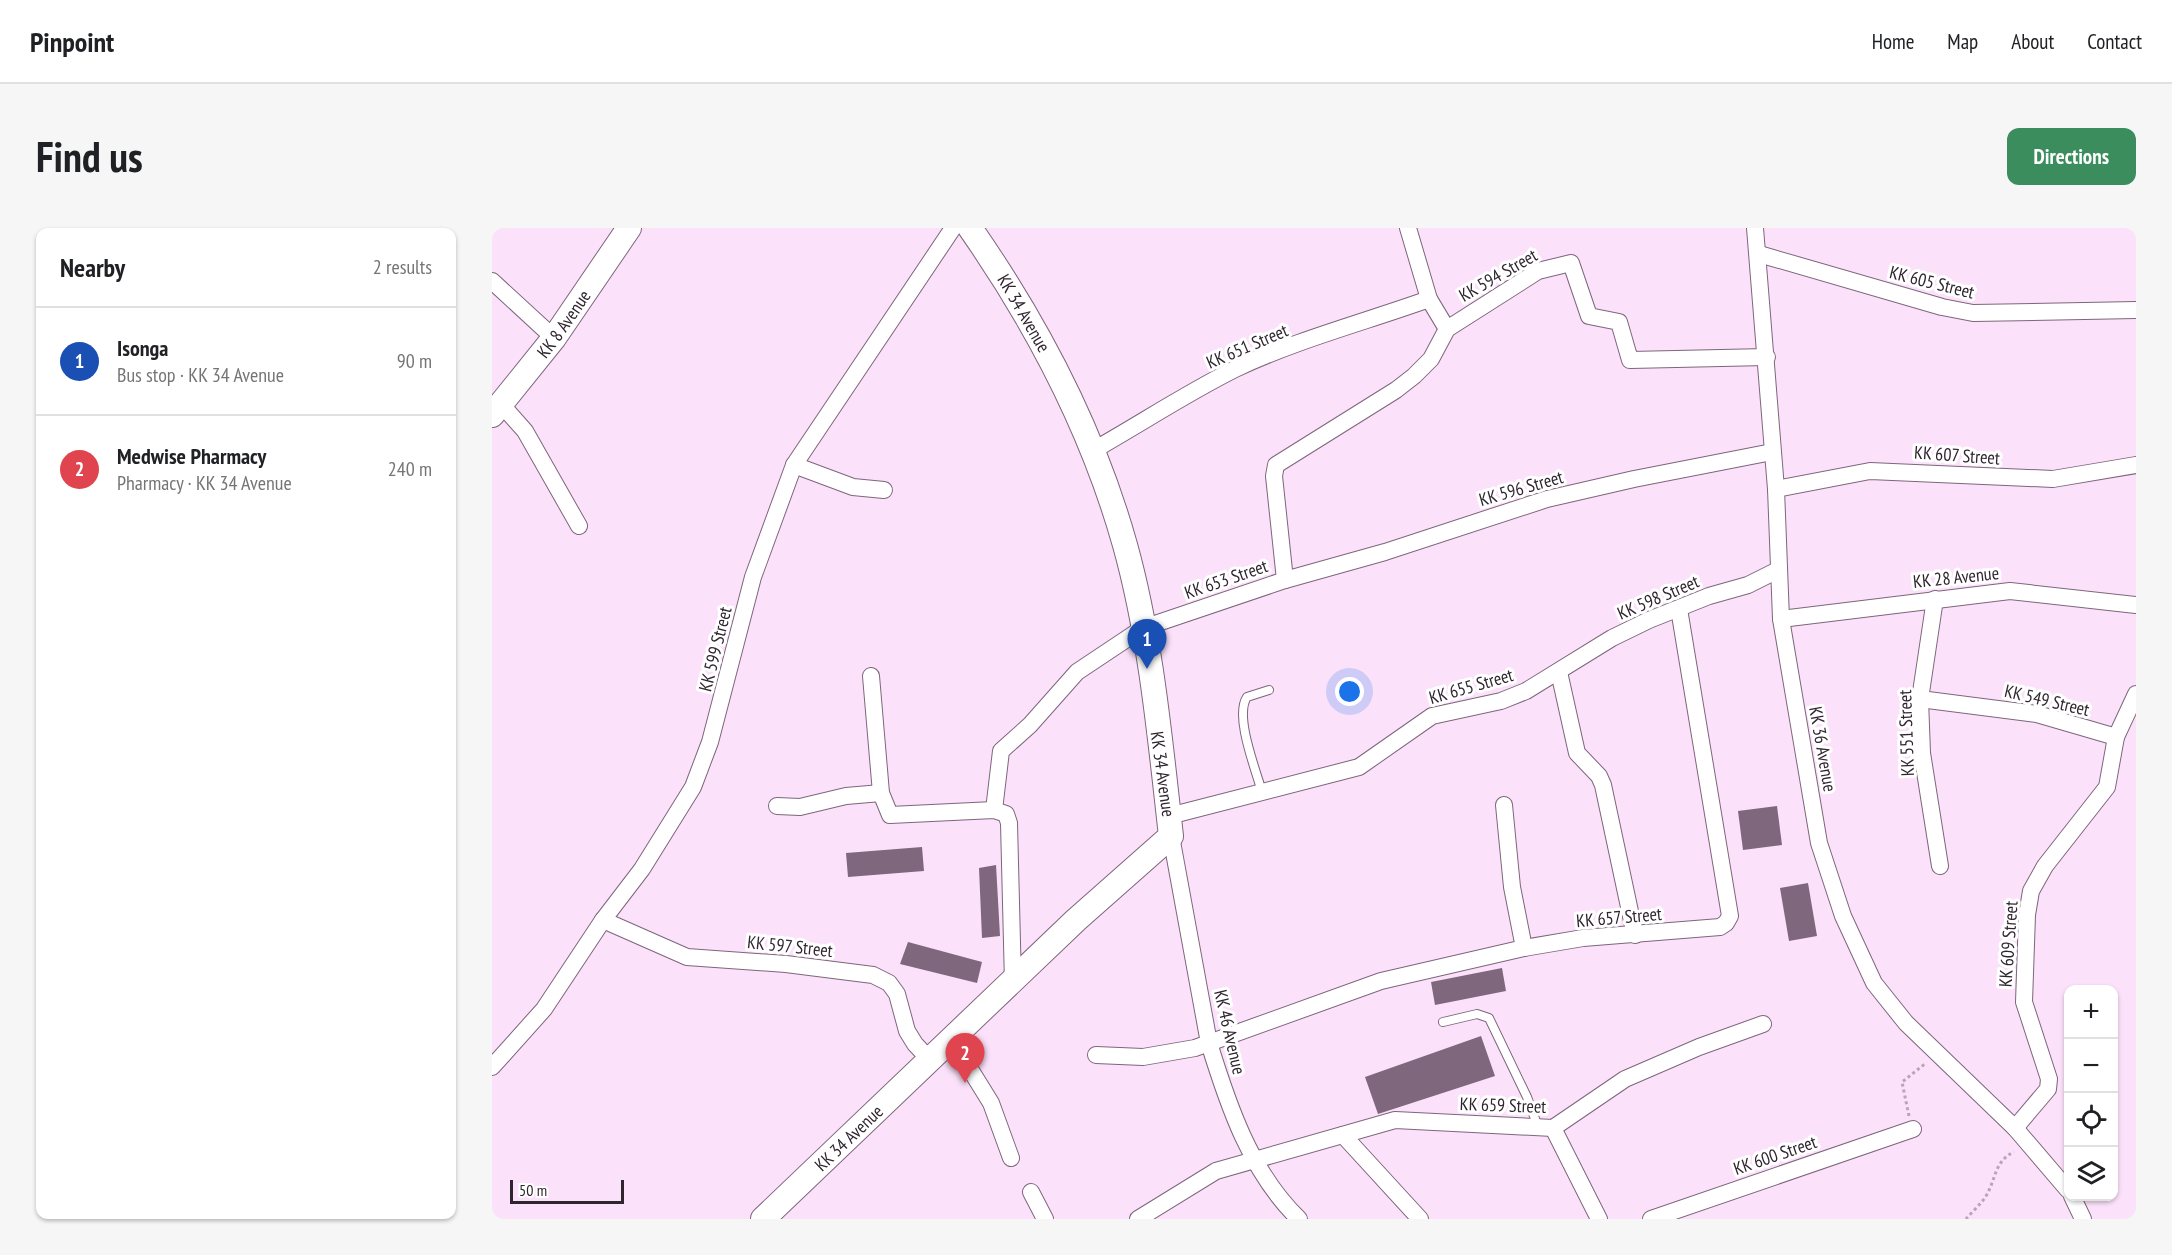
<!DOCTYPE html>
<html lang="en">
<head>
<meta charset="utf-8">
<style>
	:root { --surface:#fff; --page:#f6f6f6; --text:#202124; --muted:#757577; --line:#e0e0e0; --accent:#3b8d5e }
	body { margin:0; font-family:"PT Sans Narrow",sans-serif; background:var(--page); color:var(--text) }
	.controls { position:absolute; right:18px; bottom:18px; display:grid; overflow:hidden; border-radius:12px; box-shadow:0 2px 4px #0004 }
	.controls button { width:54px; height:54px; display:grid; place-items:center; padding:0; border:0; border-bottom:2px solid var(--line); background:var(--surface); color:var(--text); font:30px sans-serif }
	.scale { position:absolute; left:18px; bottom:15px; width:114px; box-sizing:border-box; padding-left:6px; border:3px solid #2f252f; border-top:0; font-size:16px; line-height:21px; white-space:nowrap; color:#2f252f; -webkit-text-stroke:4px #fff; paint-order:stroke }
	.you { position:absolute; left:858px; top:464px; width:21px; height:21px; margin:-15px; border:4px solid #fff; border-radius:50%; background:#1a73e8; box-shadow:0 0 0 9px #1a73e833 }
	.badge { display:grid; place-items:center; width:39px; height:39px; border-radius:50%; background:var(--accent); color:#fff; font-size:20px; font-weight:700 }
	.pin { position:absolute; translate:-50% -50px; filter:drop-shadow(0 2px 3px #0008) }
	.pin::after { content:''; position:absolute; top:32px; width:21px; height:18px; background:inherit; clip-path:polygon(0 0,100% 0,50% 100%) }
	.list { margin:0; padding:0; list-style:none }
	h2 { display:flex; justify-content:space-between; align-items:center; height:78px; margin:0; padding:0 24px; font-size:26px }
	h2 small { font-size:20px; font-weight:400; color:var(--muted) }
	.list li { display:grid; grid-template-columns:39px 1fr auto; gap:18px; align-items:center; box-sizing:border-box; height:108px; padding:0 24px; border-top:2px solid var(--line) }
	.list b { display:block; font-size:22px; white-space:nowrap }
	.list p { margin:0; font-size:20px; white-space:nowrap; color:var(--muted) }
	.list em { font-size:20px; font-style:normal; color:var(--muted) }
	.icon { flex:none; width:33px; height:33px; fill:none; stroke:currentColor; stroke-width:2; stroke-linecap:round; stroke-linejoin:round }
	.map { position:relative; flex:none; width:1644px; height:991px; overflow:hidden; border-radius:12px }
	header { display:flex; align-items:center; gap:36px; box-sizing:border-box; height:84px; padding:0 30px; background:var(--surface); border-bottom:2px solid var(--line) }
	header strong { font-size:28px }
	nav { display:flex; gap:33px; margin-inline-start:auto; font-size:21px }
	.intro { display:flex; align-items:center; justify-content:space-between; box-sizing:border-box; height:144px; padding:0 36px }
	h1 { margin:0; font-size:42px }
	.button { padding:15px 27px; border-radius:12px; background:var(--accent); color:#fff; font-size:21px; font-weight:700 }
	main { display:flex; gap:36px; padding:0 36px }
	aside { flex:1; background:var(--surface); border-radius:12px; box-shadow:0 2px 4px #0004 }
	.map>svg:first-child { display:block }
	.building { fill:#7f677d }
	.lines { fill:none; stroke-linecap:round; stroke-linejoin:round }
	.service-casing { stroke:#7d667b; stroke-width:10 }
	.minor-casing { stroke:#7d667b; stroke-width:18 }
	.secondary-casing { stroke:#7d667b; stroke-width:26 }
	.path { stroke:#baa4b8; stroke-width:3; stroke-dasharray:3 3; stroke-linecap:butt }
	.service { stroke:#fff; stroke-width:8 }
	.minor { stroke:#fff; stroke-width:16 }
	.secondary { stroke:#fff; stroke-width:24 }
	.labels { text-anchor:middle; dominant-baseline:central; stroke-width:6; stroke-linejoin:round; paint-order:stroke }
	.street-label { font-size:18px; fill:#2f252f; stroke:#fff }
</style>
</head>
<body>
<header>
<strong>Pinpoint</strong>
<nav><a>Home</a><a>Map</a><a>About</a><a>Contact</a></nav>
</header>
<div class="intro"><h1>Find us</h1><a class="button">Directions</a></div>
<main>
<aside>
<h2>Nearby<small>2 results</small></h2>
<ul class="list">
<li><span class="badge" style="background:#1a4fb4">1</span><div><b>Isonga</b><p>Bus stop · KK 34 Avenue</p></div><em>90 m</em></li>
<li><span class="badge" style="background:#e0444e">2</span><div><b>Medwise Pharmacy</b><p>Pharmacy · KK 34 Avenue</p></div><em>240 m</em></li>
</ul>
</aside>
<div class="map">
<svg width="1644" height="991" viewBox="0 0 1644 991">
	<rect width="100%" height="100%" fill="#fce1fa"/>
	<!-- building -->
	<g class="building">
		<path d="M1285,578l5,39 -39,5 -5,-39z"/>
		<path d="M430,619l2,24 -76,6 -2,-24z"/>
		<path d="M504,637l4,71 -18,2 -3,-70z"/>
		<path d="M1316,655l9,53 -28,5 -9,-53z"/>
		<path d="M416,714l74,20 -5,21 -77,-19z"/>
		<path d="M1010,740l4,23 -71,14 -4,-23z"/>
		<path d="M989,808l14,40 -117,38 -13,-37z"/>
	</g>
	<g class="lines">
		<!-- service casing -->
		<g class="service-casing">
			<g id="service">
				<path d="M770,564c-6,-22 -28,-76 -15,-95l22,-7"/>
				<path d="M951,794l34,-8 12,4 38,79 11,30"/>
			</g>
		</g>
		<!-- minor casing -->
		<g class="minor-casing">
			<g id="minor">
				<path d="M916,0l21,71 18,30"/>
				<path d="M1263,0l21,261 5,130 38,224 24,73 31,67 32,40 109,105 53,62"/>
				<path d="M1267,26l183,53 31,6 163,-3"/>
				<path d="M0,53l62,57"/>
				<path d="M9,176l24,27 54,95"/>
				<path d="M600,223c48,-27 93,-57 143,-82 61,-29 130,-47 194,-70"/>
				<path d="M302,237l59,22 31,3"/>
				<path d="M1284,261l94,-18 183,8 83,-14"/>
				<path d="M793,352l100,-28 162,-53 87,-20 138,-27"/>
				<path d="M1443,371l-15,100 2,54 18,113"/>
				<path d="M1289,391l229,-28 126,14"/>
				<path d="M1067,444l18,81 22,23 4,9 32,150"/>
				<path d="M379,448l10,117 9,22 104,-5 12,4 3,9 4,160"/>
				<path d="M1428,471l117,15 79,23 20,-43"/>
				<path d="M1012,577l8,82 12,61"/>
				<path d="M285,578l23,1 46,-11 35,-3"/>
				<path d="M502,582l7,-59 29,-26 47,-53 66,-44 142,-48 -11,-104 2,-11 120,-75 18,-14 17,-17 16,-30 91,-58 33,-8 18,53 30,6 11,38 137,-3"/>
				<path d="M677,588l190,-49 73,-51 69,-15 25,-10 86,-53 37,-18 60,-24 39,-11 30,-15"/>
				<path d="M679,608l38,207c19,62 42,130 90,176"/>
				<path d="M111,692l84,37 99,7 87,11 16,8 8,11 10,37 8,13 15,16"/>
				<path d="M460,812l39,63 20,55"/>
				<path d="M604,827l47,2 52,-9 186,-67 143,-33 59,-10 137,-11 6,-4 4,-7 -51,-307"/>
				<path d="M0,839l52,-58 59,-89 39,-51 51,-82 17,-45 43,-165 41,-112 159,-237"/>
				<path d="M1061,900l46,91"/>
				<path d="M1523,900l33,-39 1,-10 -25,-77 3,-87 4,-24 14,-25 62,-79 9,-50"/>
				<path d="M851,907l77,84"/>
				<path d="M539,964l14,27"/>
				<path d="M1580,968l11,23"/>
				<path d="M646,991l78,-48 179,-51 158,8 72,-49 74,-32 64,-23"/>
				<path d="M1159,991l262,-90"/>
			</g>
		</g>
		<!-- secondary casing -->
		<g class="secondary-casing">
			<g id="secondary">
				<path id="s1" d="M0,187l62,-77 75,-110"/>
				<path id="s2" d="M271,991l313,-299 95,-84c-11,-97 -20,-198 -46,-291 -32,-114 -88,-221 -155,-317"/>
			</g>
		</g>
		<!-- path -->
		<g class="path">
			<path d="M1417,888l-7,-34 24,-19"/>
			<path d="M1474,991c6,-7 15,-15 20,-23 10,-16 8,-35 28,-44"/>
		</g>
		<!-- service -->
		<use href="#service" class="service"/>
		<!-- minor -->
		<use href="#minor" class="minor"/>
		<!-- secondary -->
		<use href="#secondary" class="secondary"/>
	</g>
	<g class="labels">
		<!-- street labels -->
		<g class="street-label">
			<text transform="translate(1006 47) rotate(-30)">KK 594 Street</text>
			<text transform="translate(1440 54) rotate(14)">KK 605 Street</text>
			<text transform="translate(532 85) rotate(60)">KK 34 Avenue</text>
			<text stroke="none"><textPath href="#s1" startOffset="116">KK 8 Avenue</textPath></text>
			<text transform="translate(755 118) rotate(-23)">KK 651 Street</text>
			<text transform="translate(1465 227) rotate(4)">KK 607 Street</text>
			<text transform="translate(1029 260) rotate(-16)">KK 596 Street</text>
			<text transform="translate(1464 349) rotate(-6)">KK 28 Avenue</text>
			<text transform="translate(734 351) rotate(-19)">KK 653 Street</text>
			<text transform="translate(1166 369) rotate(-23)">KK 598 Street</text>
			<text transform="translate(223 421) rotate(-76)">KK 599 Street</text>
			<text transform="translate(979 458) rotate(-16)">KK 655 Street</text>
			<text transform="translate(1555 472) rotate(13)">KK 549 Street</text>
			<text transform="translate(1414 505) rotate(-92)">KK 551 Street</text>
			<text transform="translate(1331 521) rotate(80)">KK 36 Avenue</text>
			<text transform="translate(671 546) rotate(82)">KK 34 Avenue</text>
			<text transform="translate(1127 689) rotate(-5)">KK 657 Street</text>
			<text transform="translate(1516 716) rotate(-86)">KK 609 Street</text>
			<text transform="translate(298 718) rotate(6)">KK 597 Street</text>
			<text transform="translate(738 804) rotate(77)">KK 46 Avenue</text>
			<text transform="translate(1011 877) rotate(2)">KK 659 Street</text>
			<text stroke="none"><textPath href="#s2" startOffset="118">KK 34 Avenue</textPath></text>
			<text transform="translate(1283 927) rotate(-19)">KK 600 Street</text>
		</g>
	</g>
</svg>
<div class="controls">
<button>+</button>
<button>−</button>
<button><svg class="icon" aria-label="locate" viewBox="0 0 24 24"><circle cx="12" cy="12" r="6"/><path d="M12 2v4M12 18v4M2 12h4M18 12h4"/></svg></button>
<button><svg class="icon" aria-label="layers" viewBox="0 0 24 24"><path d="M12 4l9 5-9 5-9-5zM3 14l9 5 9-5"/></svg></button>
</div>
<div class="scale">50 m</div>
<div class="you"></div>
<div class="pin badge" style="left:655px;top:441px;background:#1a4fb4">1</div>
<div class="pin badge" style="left:473px;top:855px;background:#e0444e">2</div>
</div>
</main>
</body>
</html>
